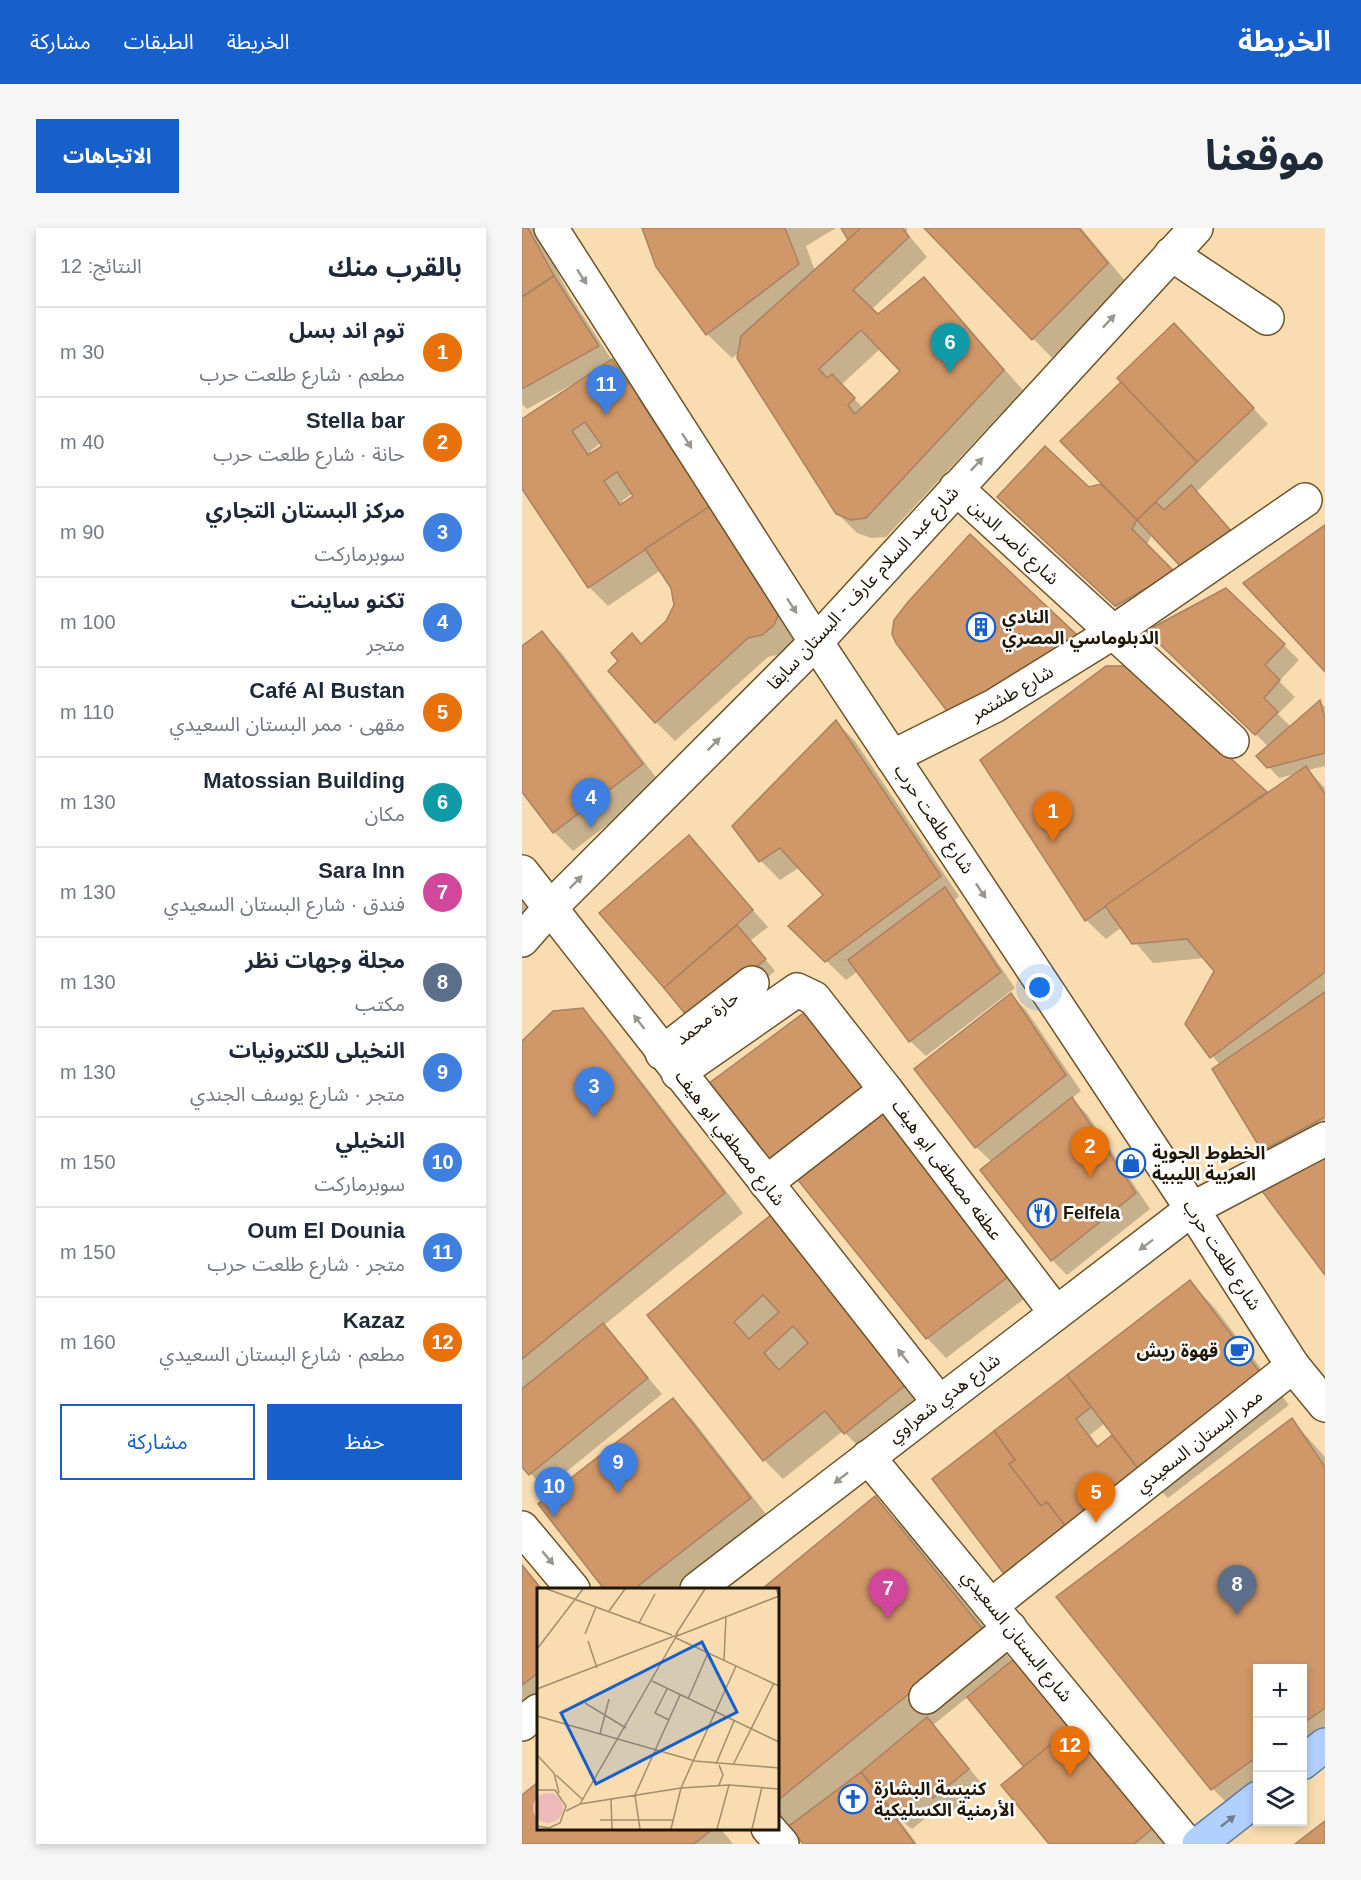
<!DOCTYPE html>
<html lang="ar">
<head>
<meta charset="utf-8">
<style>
	:root { --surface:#fff; --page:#f6f6f7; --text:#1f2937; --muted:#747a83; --line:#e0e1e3; --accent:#175fca }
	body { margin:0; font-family:Arial,"Noto Sans Arabic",sans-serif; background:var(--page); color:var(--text); direction:rtl }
	.controls { position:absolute; right:18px; bottom:18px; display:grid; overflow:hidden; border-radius:0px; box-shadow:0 3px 9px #0003 }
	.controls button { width:54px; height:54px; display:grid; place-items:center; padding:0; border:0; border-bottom:2px solid var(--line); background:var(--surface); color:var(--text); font:30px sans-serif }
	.you { position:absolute; left:518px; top:760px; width:21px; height:21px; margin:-15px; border:4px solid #fff; border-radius:50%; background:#1a73e8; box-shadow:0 0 0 9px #1a73e833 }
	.badge { display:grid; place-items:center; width:39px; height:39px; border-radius:50%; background:var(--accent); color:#fff; font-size:20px; font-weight:700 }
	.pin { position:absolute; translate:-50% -50px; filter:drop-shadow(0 2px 3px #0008) }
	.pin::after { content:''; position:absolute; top:32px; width:21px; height:18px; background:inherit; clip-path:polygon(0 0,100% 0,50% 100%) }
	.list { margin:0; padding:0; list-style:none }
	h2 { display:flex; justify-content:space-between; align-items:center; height:78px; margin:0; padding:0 24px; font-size:26px }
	h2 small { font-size:20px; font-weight:400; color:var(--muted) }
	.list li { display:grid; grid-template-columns:39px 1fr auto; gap:18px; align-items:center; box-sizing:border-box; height:90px; padding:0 24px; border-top:2px solid var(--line) }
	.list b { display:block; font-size:22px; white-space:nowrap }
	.list p { margin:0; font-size:20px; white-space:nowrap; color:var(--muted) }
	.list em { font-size:20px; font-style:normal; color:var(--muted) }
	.actions { display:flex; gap:12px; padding:18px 24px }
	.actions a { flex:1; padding:14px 0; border:2px solid var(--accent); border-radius:0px; text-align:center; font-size:21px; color:var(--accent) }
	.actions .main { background:var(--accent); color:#fff }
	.icon { flex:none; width:33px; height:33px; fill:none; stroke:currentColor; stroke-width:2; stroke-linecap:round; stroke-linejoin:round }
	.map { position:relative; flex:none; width:803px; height:1616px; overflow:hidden; direction:ltr; border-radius:0px }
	header { display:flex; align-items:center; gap:36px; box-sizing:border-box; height:84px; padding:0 30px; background:var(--accent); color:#fff }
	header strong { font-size:28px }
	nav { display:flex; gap:33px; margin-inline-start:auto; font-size:21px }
	.intro { display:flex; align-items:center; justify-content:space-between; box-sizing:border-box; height:144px; padding:0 36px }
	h1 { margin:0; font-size:42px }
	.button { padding:15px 27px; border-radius:0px; background:var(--accent); color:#fff; font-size:21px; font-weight:700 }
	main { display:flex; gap:36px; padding:0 36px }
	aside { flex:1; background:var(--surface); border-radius:0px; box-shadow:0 3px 9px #0003 }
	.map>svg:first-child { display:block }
	.shadow { fill:#0003; fill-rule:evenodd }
	.building { fill:#d09768; stroke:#aa8162; stroke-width:1.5; fill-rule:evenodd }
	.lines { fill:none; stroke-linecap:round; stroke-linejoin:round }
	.minor-casing { stroke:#6c542a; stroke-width:36 }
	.major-casing { stroke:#5e7aa6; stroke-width:36 }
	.minor { stroke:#fff; stroke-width:33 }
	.major { stroke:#b2d0fe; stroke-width:33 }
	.oneway { fill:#9b968e }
	.oneway2 { fill:#707c8e }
	.labels { text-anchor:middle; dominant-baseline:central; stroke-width:5; stroke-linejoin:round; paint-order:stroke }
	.street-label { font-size:18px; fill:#201605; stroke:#fff }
	.poi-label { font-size:18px; font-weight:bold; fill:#201605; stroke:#fff; text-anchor:start }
	.inset-road { fill:none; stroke:#a28d6c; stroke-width:1.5 }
	.view { fill:#175fca; fill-opacity:0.15; stroke:#175fca; stroke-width:3 }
	.inset-edge { fill:none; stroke:#201605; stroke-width:3 }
</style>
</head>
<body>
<header>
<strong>الخريطة</strong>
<nav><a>الخريطة</a><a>الطبقات</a><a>مشاركة</a></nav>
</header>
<div class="intro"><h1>موقعنا</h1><a class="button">الاتجاهات</a></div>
<main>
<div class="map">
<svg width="803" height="1616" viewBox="0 0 803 1616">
	<rect width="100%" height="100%" fill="#f9ddb0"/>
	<!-- shadow -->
	<g class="shadow">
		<path d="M0,0h12l35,66 44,68 18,18 167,253 -5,11 -12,10 -13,3 -93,84 -19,-19 -36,-61 47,-39 9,-17 -4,-17 -11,-18 -53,36 -19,-19 -67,-101v-65l54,-36 -1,-2 -48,26 -5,-5zM79,215l3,3 -12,8 -2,-3zM111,265l2,4 -11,7 -2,-3z"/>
		<path d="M122,0h192l-30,18 9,25 35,-31 -7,-12h64v5l20,24 -56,53 7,6 46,-37 99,111 -137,147 -15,1 -14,-5 -20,-20 -97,-161 -8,6 -25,-24zM359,120l21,24 -39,36 -22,-23z"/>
		<path d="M404,0h155l46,55 -75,75z"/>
		<path d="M667,112l79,84 -116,110 -5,11 42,43 -58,33 -117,-109 90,-27z"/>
		<path d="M20,405l19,19 100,132 -88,67 -19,-19 -32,-43v-141z"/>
		<path d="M762,417l15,15 -20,21 16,16 -17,17 13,13 29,-25 5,5v59l-17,4 17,18v358l-42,23 -20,-19 -43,-85 -33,-41 28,-53 -10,-13 -52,5 -31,-36 -16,12 -20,-19 -104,-160 156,-86 129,120 29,-20 -17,4 -10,-11v-20l-105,-100z"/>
		<path d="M314,494l19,19 104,155 -4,4 60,88 -89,68 -16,-15 -52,-70 -12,9 -36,-35 15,-50 -25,-28 -20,13 -19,-19 -27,-35z"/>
		<path d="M167,610l79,89 -18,14 25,30 -72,60 -38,-44z"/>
		<path d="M0,652l20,25 -20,20z"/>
		<path d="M489,767l15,15 55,81 -10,8 16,15 63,95 -83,66 -15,-15 -60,-98 -16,-15z"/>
		<path d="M61,782l19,20 141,183 -139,112 58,69 -117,95 -23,-25v-421z"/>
		<path d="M375,894l131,174 -82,62 -19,-20 -129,-160 -25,-8z"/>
		<path d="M255,984l154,187 -67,53 -21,-21 -60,48 -19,-19 -115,-145z"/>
		<path d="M668,1054l24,25 75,98 -121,93 -14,-14 -220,-5zM583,1195l13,17 -19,7 -9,-12z"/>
		<path d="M151,1172l19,19 77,99 -91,71h-72z"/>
		<path d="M770,1192l33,37v293l-23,16v-98h-44v130l-21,15 -24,-24z"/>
		<path d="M353,1271l28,28 110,135 154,182h-116l-25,-77 -57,-71 -36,29 50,60 -33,28 -8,-8 -30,24 -15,-12 20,27h-112l-7,-9 -5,4 -16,-15v-235z"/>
		<path d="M0,1336l21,25h-5v110l-16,13z"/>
		<path d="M16,1556v44h182l13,16h-211v-47z"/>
	</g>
	<!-- building -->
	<g class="building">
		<path d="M0,0h6l26,48 -32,21z"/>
		<path d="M120,0h143l14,36 -93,71 -50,-68z"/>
		<path d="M319,0h20l-13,12z"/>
		<path d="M339,0h41l7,9 -56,53 25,24 46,-37 80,93 -138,148 -15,2 -15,-6 -99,-156 4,-22zM339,102l39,41 -45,43 -7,-9 7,-7 -23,-24 -5,4 -8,-9z"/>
		<path d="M402,0h155l29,35 -76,77z"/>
		<path d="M32,48l45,70 -77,43v-92z"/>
		<path d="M652,95l80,85 -57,54 -80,-84z"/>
		<path d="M90,131l16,25 8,-5 10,15 -7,5 37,57 8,-5 11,17 -7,5 22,33 -122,82 -66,-99v-70zM63,194l17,24 -14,9 -16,-24zM95,244l16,24 -13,9 -16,-24z"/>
		<path d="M599,154l76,80 -60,58 -77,-79z"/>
		<path d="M523,218l44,41 12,-3 36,36 -5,9 43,43 -60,34 -118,-109z"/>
		<path d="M669,257l42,48 -51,35 -45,-48 19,-18 8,8z"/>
		<path d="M188,278l69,107 -5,12 -12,10 -14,3 -93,85 -47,-52 10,-10 -7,-8 21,-20 9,11 25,-23 8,-16 -3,-17 -26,-39z"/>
		<path d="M803,297v147l-82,-89z"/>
		<path d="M448,306l107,101 -127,80 -54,-72 -4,-9 2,-14 14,-18z"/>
		<path d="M704,360l59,56 -20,21 15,15 -16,18 14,14 -23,23 -109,-104z"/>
		<path d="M20,403l101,133 -90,69 -31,-41v-146z"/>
		<path d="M584,438h19l14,7 128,119 -182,129 -105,-161z"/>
		<path d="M798,472l5,19v34l-58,15 -11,-12z"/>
		<path d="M314,492l105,156 -116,86 -37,-36 35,-31 -43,-47 -21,14 -27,-36z"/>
		<path d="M784,538l19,28v178l-115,86 -25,-34 29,-53 -27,-32 -55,5 -27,-38z"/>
		<path d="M167,607l64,75 -89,78 -65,-75z"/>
		<path d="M423,659l56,85 -92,70 -61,-82z"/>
		<path d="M215,697l29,34 -74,63 -28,-34z"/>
		<path d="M803,764v125l-63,34 -50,-82z"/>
		<path d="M489,765l55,82 -91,73 -61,-79z"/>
		<path d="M61,780l142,185 -203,166v-318l31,-30z"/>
		<path d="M287,781l64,81 -101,81 -68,-84z"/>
		<path d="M550,869l64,96 -85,68 -71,-91z"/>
		<path d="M356,873l131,175 -83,63 -137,-170z"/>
		<path d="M803,922v125l-66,-88z"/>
		<path d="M255,982l135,170 -68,54 -19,-23 -62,50 -116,-146zM241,1067l16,17 -30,27 -15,-17zM271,1098l15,17 -29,27 -15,-17z"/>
		<path d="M668,1052l75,99 -123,95 -75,-99z"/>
		<path d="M81,1095l45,55 -119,97 -7,-8v-78z"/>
		<path d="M545,1147l24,32 -15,12 21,28 15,-12 30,39 -73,57 -22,-29 -6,4 -32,-42 6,-4 -21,-29z"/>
		<path d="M151,1170l78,100 -117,91h-30l-66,-85z"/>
		<path d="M770,1190l33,49v241l-23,16v-56h-44v88l-47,34 -155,-193z"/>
		<path d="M472,1203l21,29 -6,4 32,42 6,-4 22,29 -62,47 -75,-99z"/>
		<path d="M353,1268l110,136 -208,169v-212h-15z"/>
		<path d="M0,1337l19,24 -3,84 -16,12z"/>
		<path d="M503,1422l56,70 -57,47 -57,-70z"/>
		<path d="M405,1489l42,52 -36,29 -6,-8 -31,25 -35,-43z"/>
		<path d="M559,1492l82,100 -29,24h-85l-48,-59z"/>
		<path d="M339,1544l54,72h-112l-14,-18z"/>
		<path d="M16,1554v46h176l-20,16h-172v-49z"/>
		<path d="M803,1593v23h-30z"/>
	</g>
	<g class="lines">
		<!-- minor casing -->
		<g class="minor-casing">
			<g id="minor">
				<path d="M29,0l265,414 376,567 101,157 32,39"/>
				<path d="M649,26l96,64"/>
				<path d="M434,260l276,253"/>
				<path d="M370,529l102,-51 118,-73 193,-133"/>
				<path d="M0,644l417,530"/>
				<path d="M0,712l28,-32 266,-266 380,-414"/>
				<path d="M140,825l90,-70"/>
				<path d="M156,845l119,-83 17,8 72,92"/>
				<path d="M244,955l120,-93 170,223"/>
				<path d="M346,1229l319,387"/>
				<path d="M0,1300l51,61"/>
				<path d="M175,1361l495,-380 133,-70"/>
				<path d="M470,1377l301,-239"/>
				<path d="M404,1469l84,-69"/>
				<path d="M0,1496l16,-13"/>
				<path d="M246,1600l14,16"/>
			</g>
		</g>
		<!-- major casing -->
		<g class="major-casing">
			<g id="major">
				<path d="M780,1535l23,-18"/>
				<path d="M677,1616l59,-46"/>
			</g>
		</g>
		<!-- minor -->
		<use href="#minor" class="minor"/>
		<!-- major -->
		<use href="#major" class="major"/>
	</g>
	<!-- one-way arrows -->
	<defs><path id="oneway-solid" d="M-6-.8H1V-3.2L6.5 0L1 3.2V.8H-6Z" transform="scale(1.5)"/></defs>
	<g class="oneway">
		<use href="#oneway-solid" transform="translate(60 49) rotate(57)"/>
		<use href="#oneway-solid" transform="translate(587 93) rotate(-47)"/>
		<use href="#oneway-solid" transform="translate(165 213) rotate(57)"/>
		<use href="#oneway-solid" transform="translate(455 236) rotate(-47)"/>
		<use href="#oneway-solid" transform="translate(270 378) rotate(57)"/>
		<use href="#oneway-solid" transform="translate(192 516) rotate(-45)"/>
		<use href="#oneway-solid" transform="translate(54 654) rotate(-45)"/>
		<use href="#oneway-solid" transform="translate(459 663) rotate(56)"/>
		<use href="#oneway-solid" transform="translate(117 794) rotate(-128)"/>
		<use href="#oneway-solid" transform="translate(624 1017) rotate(143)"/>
		<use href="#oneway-solid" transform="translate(381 1128) rotate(-128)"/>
		<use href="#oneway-solid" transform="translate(319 1250) rotate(142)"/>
		<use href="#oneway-solid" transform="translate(26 1330) rotate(50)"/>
	</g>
	<use class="oneway2" href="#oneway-solid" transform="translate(706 1593) rotate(-38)"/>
	<!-- icons -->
	<defs>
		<g id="building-ring" transform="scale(1.5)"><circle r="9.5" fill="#fff" stroke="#175fca" stroke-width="1.5"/><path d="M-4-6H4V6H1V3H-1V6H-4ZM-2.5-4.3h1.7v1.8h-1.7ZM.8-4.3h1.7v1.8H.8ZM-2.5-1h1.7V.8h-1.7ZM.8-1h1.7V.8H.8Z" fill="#175fca"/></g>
		<g id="shop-ring" transform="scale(1.5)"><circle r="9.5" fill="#fff" stroke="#175fca" stroke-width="1.5"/><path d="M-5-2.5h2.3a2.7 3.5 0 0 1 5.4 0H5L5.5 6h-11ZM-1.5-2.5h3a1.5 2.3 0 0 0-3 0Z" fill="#175fca"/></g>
		<g id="restaurant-ring" transform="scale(1.5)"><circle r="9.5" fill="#fff" stroke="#175fca" stroke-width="1.5"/><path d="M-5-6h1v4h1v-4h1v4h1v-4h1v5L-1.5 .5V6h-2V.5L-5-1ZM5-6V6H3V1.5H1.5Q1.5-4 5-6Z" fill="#175fca"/></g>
		<g id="cafe-ring" transform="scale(1.5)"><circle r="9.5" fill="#fff" stroke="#175fca" stroke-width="1.5"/><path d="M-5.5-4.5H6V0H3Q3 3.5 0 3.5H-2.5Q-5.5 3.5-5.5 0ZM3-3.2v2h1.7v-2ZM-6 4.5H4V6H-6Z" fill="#175fca"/></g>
		<g id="church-ring" transform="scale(1.5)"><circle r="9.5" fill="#fff" stroke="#175fca" stroke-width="1.5"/><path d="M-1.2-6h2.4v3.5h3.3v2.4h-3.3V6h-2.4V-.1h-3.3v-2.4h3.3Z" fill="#175fca"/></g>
	</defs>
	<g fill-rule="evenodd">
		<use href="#building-ring" x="459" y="399"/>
		<use href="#shop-ring" x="609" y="935"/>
		<use href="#restaurant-ring" x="520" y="985"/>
		<use href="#cafe-ring" x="717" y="1123"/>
		<use href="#church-ring" x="331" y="1571"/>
	</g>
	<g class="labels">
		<!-- street labels -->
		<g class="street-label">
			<text transform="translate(492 314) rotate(43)">شارع ناصر الدين</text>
			<text transform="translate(341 360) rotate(-47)">شارع عبد السلام عارف - البستان سابقا</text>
			<text transform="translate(490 465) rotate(-30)">شارع طشتمر</text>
			<text transform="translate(412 591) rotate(56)">شارع طلعت حرب</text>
			<text transform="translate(185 790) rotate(-38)">حارة محمد</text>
			<text transform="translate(208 910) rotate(52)">شارع مصطفي ابو هيف</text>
			<text transform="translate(425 942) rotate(53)">عطفه مصطفى ابو هيف</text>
			<text transform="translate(700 1027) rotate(57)">شارع طلعت حرب</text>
			<text transform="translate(422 1170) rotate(-37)">شارع هدي شعراوي</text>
			<text transform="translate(677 1213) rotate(-38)">ممر البستان السعيدي</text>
			<text transform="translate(495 1408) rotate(51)">شارع البستان السعيدي</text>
		</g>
		<!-- poi labels -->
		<g class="poi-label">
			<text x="480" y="389">النادي<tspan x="480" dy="21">الدبلوماسي المصري</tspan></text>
			<text x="630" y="925">الخطوط الجوية<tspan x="630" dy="21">العربية الليبية</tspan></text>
			<text x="541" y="985">Felfela</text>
			<text x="696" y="1123" text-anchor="end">قهوة ريش</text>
			<text x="352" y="1561">كنيسة البشارة<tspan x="352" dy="21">الأرمنية الكسليكية</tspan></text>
		</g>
	</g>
	<!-- overview -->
	<g transform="translate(15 1360)">
		<rect width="242" height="242" fill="#f9ddb0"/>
		<path d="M-4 220a15 15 0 1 1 30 0a15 15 0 1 1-30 0Z" fill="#eeb9b9"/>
		<path class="inset-road" d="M10,1l125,46M72,23l16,-22M102,35l16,-29M48,46l11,-27M139,46l29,-45M140,48l102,-40 -3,-7M139,50l103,48M51,53l9,27M0,61l46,-60M187,72l2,-44M115,93l127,61M0,101l140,-54 -97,169M130,101l-12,24 14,7M151,111l20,-46M48,115l41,25M0,128l158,45 84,7M63,146l9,-35M0,167l17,18 5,20M179,176l18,-43M196,177l41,-82M19,187l27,25M182,197l4,-10 -4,-10M0,202h18l11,16 -6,17 -11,5 -12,-2M74,211l1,30M29,223l14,-7 101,-16 48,-3 50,4M63,232h73M103,241l-5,-34 45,-100M134,241l10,-41 55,-122M180,241l12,-44M215,241l10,-42"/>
		<path class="view" d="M165,54l35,70 -141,72 -35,-71z"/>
		<rect width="242" height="242" class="inset-edge"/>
	</g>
</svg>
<div class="controls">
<button>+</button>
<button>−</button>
<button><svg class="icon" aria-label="layers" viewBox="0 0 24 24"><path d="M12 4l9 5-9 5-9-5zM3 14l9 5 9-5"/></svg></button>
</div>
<div class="you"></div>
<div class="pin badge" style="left:531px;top:614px;background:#e8710a">1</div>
<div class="pin badge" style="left:568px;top:949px;background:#e8710a">2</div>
<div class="pin badge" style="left:72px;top:889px;background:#3f7fe0">3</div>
<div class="pin badge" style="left:69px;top:600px;background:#3f7fe0">4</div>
<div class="pin badge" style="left:574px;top:1295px;background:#e8710a">5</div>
<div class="pin badge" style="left:428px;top:145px;background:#0f9aa8">6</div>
<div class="pin badge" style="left:366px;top:1391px;background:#d1479c">7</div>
<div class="pin badge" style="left:715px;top:1387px;background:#5c6f8a">8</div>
<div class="pin badge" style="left:96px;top:1265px;background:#3f7fe0">9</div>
<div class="pin badge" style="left:32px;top:1289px;background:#3f7fe0">10</div>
<div class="pin badge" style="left:84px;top:187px;background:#3f7fe0">11</div>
<div class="pin badge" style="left:548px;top:1548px;background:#e8710a">12</div>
</div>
<aside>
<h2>بالقرب منك<small>النتائج: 12</small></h2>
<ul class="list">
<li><span class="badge" style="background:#e8710a">1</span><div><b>توم اند بسل</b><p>مطعم · شارع طلعت حرب</p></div><em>30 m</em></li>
<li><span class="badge" style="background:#e8710a">2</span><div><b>Stella bar</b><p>حانة · شارع طلعت حرب</p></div><em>40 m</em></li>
<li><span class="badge" style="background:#3f7fe0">3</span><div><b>مركز البستان التجاري</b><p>سوبرماركت</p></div><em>90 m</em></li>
<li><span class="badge" style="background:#3f7fe0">4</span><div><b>تكنو ساينت</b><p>متجر</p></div><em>100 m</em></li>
<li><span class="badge" style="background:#e8710a">5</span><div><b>Café Al Bustan</b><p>مقهى · ممر البستان السعيدي</p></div><em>110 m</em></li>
<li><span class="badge" style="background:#0f9aa8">6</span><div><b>Matossian Building</b><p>مكان</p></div><em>130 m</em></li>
<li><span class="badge" style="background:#d1479c">7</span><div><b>Sara Inn</b><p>فندق · شارع البستان السعيدي</p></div><em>130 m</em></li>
<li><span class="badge" style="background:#5c6f8a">8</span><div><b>مجلة وجهات نظر</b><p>مكتب</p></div><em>130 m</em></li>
<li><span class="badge" style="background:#3f7fe0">9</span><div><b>النخيلى للكترونيات</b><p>متجر · شارع يوسف الجندي</p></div><em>130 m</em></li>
<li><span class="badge" style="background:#3f7fe0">10</span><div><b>النخيلي</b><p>سوبرماركت</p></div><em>150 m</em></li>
<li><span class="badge" style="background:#3f7fe0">11</span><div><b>Oum El Dounia</b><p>متجر · شارع طلعت حرب</p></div><em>150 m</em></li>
<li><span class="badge" style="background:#e8710a">12</span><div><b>Kazaz</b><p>مطعم · شارع البستان السعيدي</p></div><em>160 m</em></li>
</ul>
<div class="actions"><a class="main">حفظ</a><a>مشاركة</a></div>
</aside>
</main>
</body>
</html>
